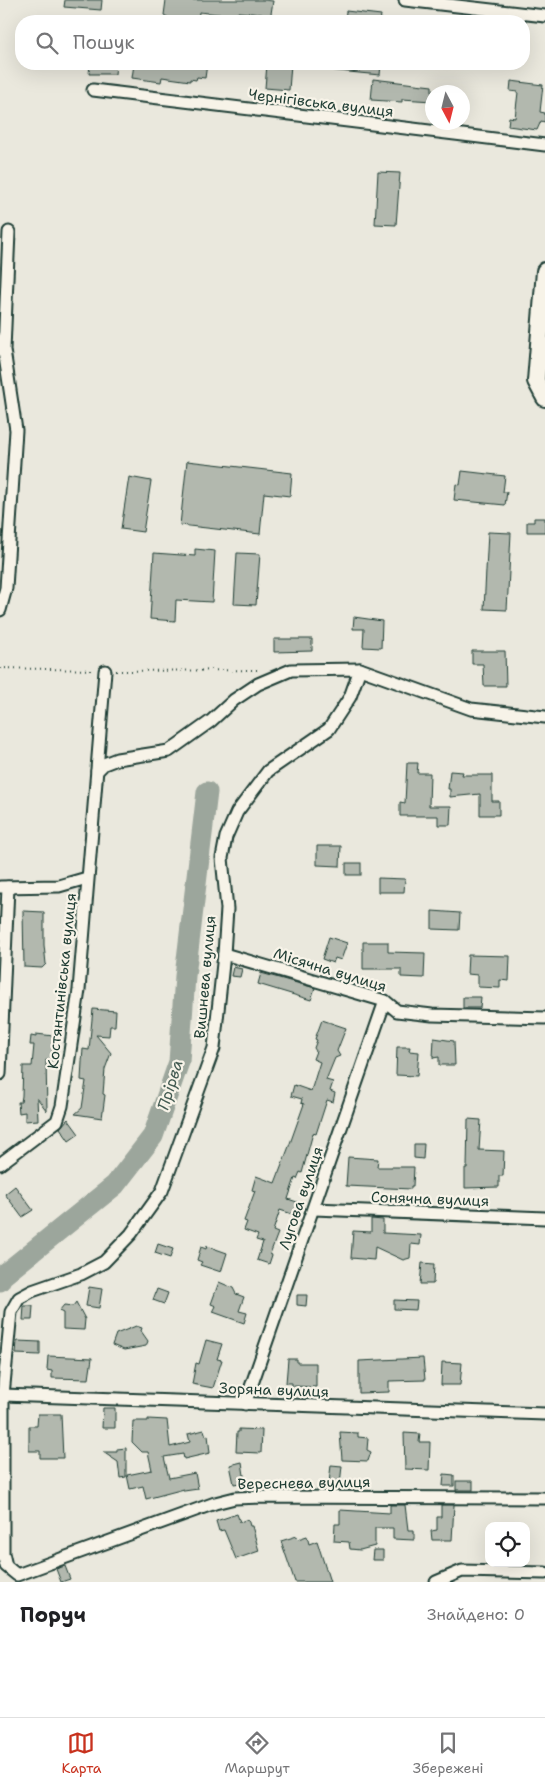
<!DOCTYPE html>
<html lang="uk">
<head>
<meta charset="utf-8">
<style>
	:root { --surface:#fff; --page:#f6f6f6; --text:#202124; --muted:#757577; --line:#e0e0e0; --accent:#c8321e }
	body { margin:0; font-family:"Shantell Sans",sans-serif; background:var(--page); color:var(--text) }
	.controls { position:absolute; right:15px; bottom:15px; display:grid; overflow:hidden; border-radius:10px; box-shadow:0 5px 20px #0002 }
	.controls button { width:45px; height:45px; display:grid; place-items:center; padding:0; border:0; border-bottom:1px solid var(--line); background:var(--surface); color:var(--text); font:25px sans-serif }
	.compass { position:absolute; left:425px; top:85px; width:45px; height:45px; border-radius:50%; background:var(--surface); box-shadow:0 5px 20px #0002; rotate:173deg }
	.list { margin:0; padding:0; list-style:none }
	h2 { display:flex; justify-content:space-between; align-items:center; height:65px; margin:0; padding:0 20px; font-size:21px }
	h2 small { font-size:16px; font-weight:400; color:var(--muted) }
	.icon { flex:none; width:28px; height:28px; fill:none; stroke:currentColor; stroke-width:2; stroke-linecap:round; stroke-linejoin:round }
	.map { position:relative; flex:none; width:545px; height:1582px; overflow:hidden }
	.search { position:absolute; background:var(--surface); box-shadow:0 5px 20px #0002; left:15px; right:15px; top:15px; height:55px; display:flex; align-items:center; gap:12px; box-sizing:border-box; padding:0 18px; border-radius:20px; color:var(--muted); font-size:19px }
	.sheet { height:135px; background:var(--surface) }
	nav { display:flex; justify-content:space-around; align-items:center; box-sizing:border-box; height:70px; border-top:1px solid var(--line); background:var(--surface); font-size:14px; color:var(--muted) }
	nav a { display:grid; justify-items:center; gap:2px }
	nav .on { color:var(--accent) }
	.map>svg:first-child { display:block }
	.lines { fill:none; stroke-linecap:round; stroke-linejoin:round }
	.river { stroke:#9ca69c; stroke-width:21 }
	.building { fill:#b2b8ae; stroke:#1f3d34 }
	.street-casing { stroke:#1f3d34; stroke-width:15 }
	.secondary-casing { stroke:#1f3d34; stroke-width:20 }
	.path { stroke:#1f3d34; stroke-width:2; stroke-dasharray:1 4; stroke-linecap:butt }
	.street { stroke:#f7f3e8; stroke-width:11 }
	.secondary { stroke:#f7f3e8; stroke-width:16 }
	.labels { text-anchor:middle; dominant-baseline:central; stroke-width:4.5; stroke-linejoin:round; paint-order:stroke }
	.street-label { font-size:15px; fill:#1f3d34; stroke:#f7f3e8 }
	.water-label { font-size:16px; font-style:italic; fill:#445c53; stroke:#f7f3e8 }
</style>
</head>
<body>
<div class="map">
<svg width="545" height="1582" viewBox="0 0 545 1582">
	<rect width="100%" height="100%" fill="#eae8dd"/>
	<filter id="ink" filterUnits="userSpaceOnUse"><feTurbulence type="fractalNoise" baseFrequency=".02" numOctaves="2"/><feDisplacementMap in="SourceGraphic" scale="10" xChannelSelector="R" yChannelSelector="G"/><feConvolveMatrix kernelMatrix="1 2 1 2 8 2 1 2 1" color-interpolation-filters="sRGB"/></filter>
	<g filter="url(#ink)">
		<g class="lines">
			<!-- river -->
			<path class="river" d="M0,1281l1,-4 114,-92 38,-49 26,-74 6,-86 22,-184"/>
		</g>
		<!-- building -->
		<g class="building">
			<path d="M65,0h37l-1,10 -37,-3z"/>
			<path d="M166,0h98l9,1 -3,19 -8,-1v-5l-24,-2v4l-39,-4 -1,9 -13,-2v2h-15l1,-2 -7,-4z"/>
			<path d="M346,11l35,4 -1,6h-35z"/>
			<path d="M90,64h26l-1,10h-26z"/>
			<path d="M134,64h73l-2,14 -8,-1 -1,3 -6,-1v2l-28,-4 -1,5 -29,-4z"/>
			<path d="M267,64h24l-2,26 -24,-2z"/>
			<path d="M328,64h53l-1,11 -52,-5z"/>
			<path d="M373,79l59,7v15l-30,-2v3l-31,-2z"/>
			<path d="M511,81l32,4 -3,27 5,1v9l-4,-1 -4,9 -29,-4 1,-9 6,1 3,-26 -8,-1z"/>
			<path d="M378,172l22,1 -4,52 -21,-1z"/>
			<path d="M187,461l105,12 -2,23 -26,-3 -4,41 -80,-9z"/>
			<path d="M462,471l43,5 -2,16h4l-2,13 -51,-5 2,-16 4,1z"/>
			<path d="M129,477l22,4 -8,51 -22,-3z"/>
			<path d="M534,518h11v14h-18v-10h7z"/>
			<path d="M488,532l23,1 -4,77 -23,-1z"/>
			<path d="M195,549l20,2 -3,51 -36,-2 -1,21 -25,-2 4,-66 41,3z"/>
			<path d="M237,553l23,1 -4,51 -22,-1z"/>
			<path d="M354,617l28,4 -1,27 -18,-1 1,-18h-11z"/>
			<path d="M274,639h38v12l-38,1z"/>
			<path d="M472,651h33l1,35h-22l-1,-22h-11z"/>
			<path d="M407,763h11l-1,10h13l-1,33h22l-1,19h-12v-9h-38v-14l5,1z"/>
			<path d="M450,771l13,1 -1,3h30v26h7v14h-19v-21l-30,3v-8h-2z"/>
			<path d="M317,846h24l-1,20 -23,-1z"/>
			<rect x="346" y="863" width="15" height="12"/>
			<path d="M378,878l27,1 -1,13h-26z"/>
			<path d="M23,911l21,1v33l2,19 -4,4 -18,-1z"/>
			<path d="M432,911l28,2 -1,17 -27,-1z"/>
			<path d="M329,937l18,6 -6,17 -6,-2 -2,5 -11,-4z"/>
			<path d="M363,942h25v10l37,1 -1,25 -23,-1v-8h-38z"/>
			<path d="M468,955l42,1 -1,25 -9,-1v8l-22,-1v-12l-11,-1z"/>
			<path d="M233,967l9,2 -2,8 -9,-1z"/>
			<path d="M261,973l54,15 -4,12 -53,-16z"/>
			<path d="M463,997h18l-1,11h-17z"/>
			<path d="M93,1009l23,2 -1,15h-5l-1,10 -13,-1 15,18 -6,16 -2,25 2,1 -3,23 -27,-4 7,-6 4,-27 -5,-1 1,-18 1,-13 6,1z"/>
			<path d="M322,1020l24,8 -9,23 3,5 -5,2 -9,22 7,2 -3,9 5,2 -2,9 -6,-2 -11,34 -3,-1 -11,40 -2,-1 -3,7 -2,-1 -7,21 15,5 -5,12 -18,-6 -7,21 5,2 -8,21 2,1 -3,9 -12,-4 6,-18 -7,-2 2,-5 -14,-5 3,-8 -3,-1 11,-30 -3,-1 4,-14 19,7 13,-34 16,-45 -3,-1 1,-4 -11,-3 3,-11 17,6 9,-29 -7,-3 3,-8 -2,-3 3,-8 -2,-1z"/>
			<path d="M36,1034l18,2 -2,25 -6,-1 1,51 -10,-13 1,22 -13,1v-9l-6,1 -1,-11h3l1,-6 1,-30h9l2,-21h-4l1,-9 5,1z"/>
			<path d="M434,1038l20,3 1,24h-16v-8l-6,1z"/>
			<path d="M397,1047h13l-1,4 10,1 -2,24 -21,-1z"/>
			<path d="M68,1119l11,15 -10,7 -9,-13z"/>
			<path d="M468,1119l13,1 -2,30 25,1 -1,25h-4v11l-34,1v-20h2z"/>
			<path d="M414,1144h10l-1,15 -9,-1z"/>
			<path d="M348,1157l30,2 -1,8h37l-1,19h-2v3l-65,-3z"/>
			<path d="M15,1186l18,24 -11,7 -17,-23z"/>
			<path d="M371,1219l12,1v13l38,2 -1,10 -9,-1 -1,14 -7,2 -28,-13 -1,13 -23,-2 2,-27 18,1z"/>
			<path d="M158,1244l15,5 -3,9 -15,-5z"/>
			<path d="M207,1246l20,7 -6,19 -21,-7 2,-3 -5,-2 4,-13 5,2z"/>
			<path d="M422,1263l12,1 -1,20h-13z"/>
			<path d="M219,1282l14,6 3,6 8,3 -5,14 8,2 -3,10 -31,-11 3,-6 -5,-2z"/>
			<path d="M89,1287l13,2 -3,19 -13,-2z"/>
			<path d="M157,1289l11,4 -4,11 -11,-4z"/>
			<path d="M297,1295h10l-1,11 -9,-1z"/>
			<path d="M394,1300l23,1 -1,9 -22,-1z"/>
			<path d="M76,1302l9,17 -1,11 -21,-1v-16l-4,-2 5,-6 9,1z"/>
			<path d="M24,1306h9l-1,14h-9z"/>
			<path d="M136,1326l6,2 -1,3 7,10 -2,5 -22,4 -12,-5 4,-11z"/>
			<path d="M206,1340l16,4 -5,15 5,1 -9,28 -21,-4 4,-21 3,1z"/>
			<path d="M17,1341l23,1v13l-24,-1z"/>
			<path d="M48,1356l44,2 -3,21 -37,-1v-7l-5,-1z"/>
			<path d="M423,1358l2,22 -36,1v11l-30,1v-32z"/>
			<path d="M288,1359h9v4h19v24l-24,-1v-3h-6z"/>
			<path d="M442,1362l20,1 -2,22h-19z"/>
			<path d="M103,1408h12v20h-13z"/>
			<path d="M38,1414h23l2,44h-23v-7h-11v-25h8z"/>
			<path d="M148,1419l19,1 3,27 20,-5 -2,-8 16,-4 2,6 2,-1 2,18 -26,6 -1,-5 -19,3 5,21 26,-5 3,16 -14,2v-2l-38,10 -3,-13 -13,3 -3,-14 25,-5 -4,-18h-6l-10,-10 1,-21h15z"/>
			<path d="M239,1429l23,1 -1,23 -25,-1 1,-20h2z"/>
			<path d="M340,1432l18,1v4l10,1 -1,12 4,2 -3,9 -26,-1z"/>
			<path d="M404,1433l16,1 -1,8h11l-1,28 -24,-1z"/>
			<path d="M126,1448v29l-6,1 -2,-16 -15,-10h14v-3z"/>
			<path d="M242,1462l3,20 -11,2 -4,-19z"/>
			<path d="M331,1465l11,1 -2,18 -11,-1z"/>
			<path d="M444,1474l10,1v11h-11z"/>
			<rect x="456" y="1481" width="17" height="9"/>
			<path d="M390,1505h15l3,25h6v10l-21,-1v-11h-18v18l-15,4 -10,-1 -1,-7 -15,-1 1,-17h5v-14l50,3z"/>
			<path d="M441,1505h13l-2,35h-20l-1,-9 6,-1v-13h4z"/>
			<path d="M237,1514l3,8 8,-3 2,7h2l7,25 -23,8 -12,-29 -5,1 -3,-10z"/>
			<path d="M297,1536l1,3 9,-3 2,8 8,-3 13,41h-35l-14,-41z"/>
			<path d="M373,1550h10v10h-11z"/>
			<path d="M65,1566l5,13 -9,3 -5,-13z"/>
		</g>
		<g class="lines">
			<!-- street casing -->
			<g class="street-casing">
				<g id="street">
					<path d="M405,0l140,16"/>
					<path d="M93,90l452,55"/>
					<path d="M0,610l6,-22 10,-158 -12,-80 5,-118"/>
					<path d="M360,669l-10,28 -21,32 -61,42 -31,41 -11,25 -4,21 5,51 -3,45 -10,94 -52,143 -31,43 -27,28 -23,12 -49,17 -13,7 -8,14 -8,83v158l3,13 11,9 198,-72 20,-5 27,-1 283,1"/>
					<path d="M97,771l7,-7 13,-5 52,-8 42,-30 23,-21 24,-16 33,-14 69,-1 111,40 74,8"/>
					<path d="M0,887l59,-1 28,-8"/>
					<path d="M224,954l161,47 12,10 35,4 113,3"/>
					<path d="M0,1074l8,-187"/>
					<path d="M0,1164l57,-43 5,-15 17,-116 26,-319"/>
					<path d="M314,1209l231,9"/>
					<path d="M3,1395l542,19"/>
					<path d="M245,1404l140,-403"/>
					<path d="M436,1582l26,-11 83,2"/>
				</g>
			</g>
			<!-- secondary casing -->
			<g class="secondary-casing">
				<path id="secondary" d="M545,271l-9,110 9,17"/>
			</g>
			<!-- path -->
			<g class="path">
				<path d="M0,668l94,2"/>
				<path d="M116,671l145,-1"/>
			</g>
			<!-- street -->
			<use href="#street" class="street"/>
			<!-- secondary -->
			<use href="#secondary" class="secondary"/>
		</g>
	</g>
	<g class="labels">
		<!-- street labels -->
		<g class="street-label">
			<text transform="translate(321 103) rotate(7)">Чернігівська вулиця</text>
			<text transform="translate(330 970) rotate(17)">Місячна вулиця</text>
			<text transform="translate(205 977) rotate(-85)">Вишнева вулиця</text>
			<text transform="translate(62 981) rotate(-84)">Костянтинівська вулиця</text>
			<text transform="translate(301 1198) rotate(-71)">Лугова вулиця</text>
			<text transform="translate(430 1199) rotate(2)">Сонячна вулиця</text>
			<text transform="translate(274 1390) rotate(2)">Зоряна вулиця</text>
			<text transform="translate(304 1483) rotate(-1)">Вереснева вулиця</text>
		</g>
		<!-- water labels -->
		<g class="water-label">
			<text transform="translate(170 1085) rotate(-73)">Прірва</text>
		</g>
	</g>
</svg>
<div class="controls">
<button><svg class="icon" aria-label="locate" viewBox="0 0 24 24"><circle cx="12" cy="12" r="6"/><path d="M12 2v4M12 18v4M2 12h4M18 12h4"/></svg></button>
</div>
<svg class="compass" viewBox="-18 -18 36 36"><path d="M0-13l5 13h-10z" fill="#e53935"/><path d="M0 13l5-13h-10z" fill="#757577"/></svg>
<div class="search"><svg class="icon" aria-label="search" viewBox="0 0 24 24"><circle cx="10" cy="10" r="6"/><path d="M15 15l6 6"/></svg>Пошук</div>
</div>
<section class="sheet">
<h2>Поруч<small>Знайдено: 0</small></h2>
<ul class="list">
</ul>
</section>
<nav>
<a class="on"><svg class="icon" aria-label="map" viewBox="0 0 24 24"><path d="M3 6l6-2 6 2 6-2v14l-6 2-6-2-6 2zM9 4v14M15 6v14"/></svg>Карта</a>
<a><svg class="icon" aria-label="directions" viewBox="0 0 24 24"><path d="M12 3l9 9-9 9-9-9zM9 14v-3h6M13 9l2 2-2 2"/></svg>Маршрут</a>
<a><svg class="icon" aria-label="saved" viewBox="0 0 24 24"><path d="M7 4h10v16l-5-4-5 4z"/></svg>Збережені</a>
</nav>
</body>
</html>
